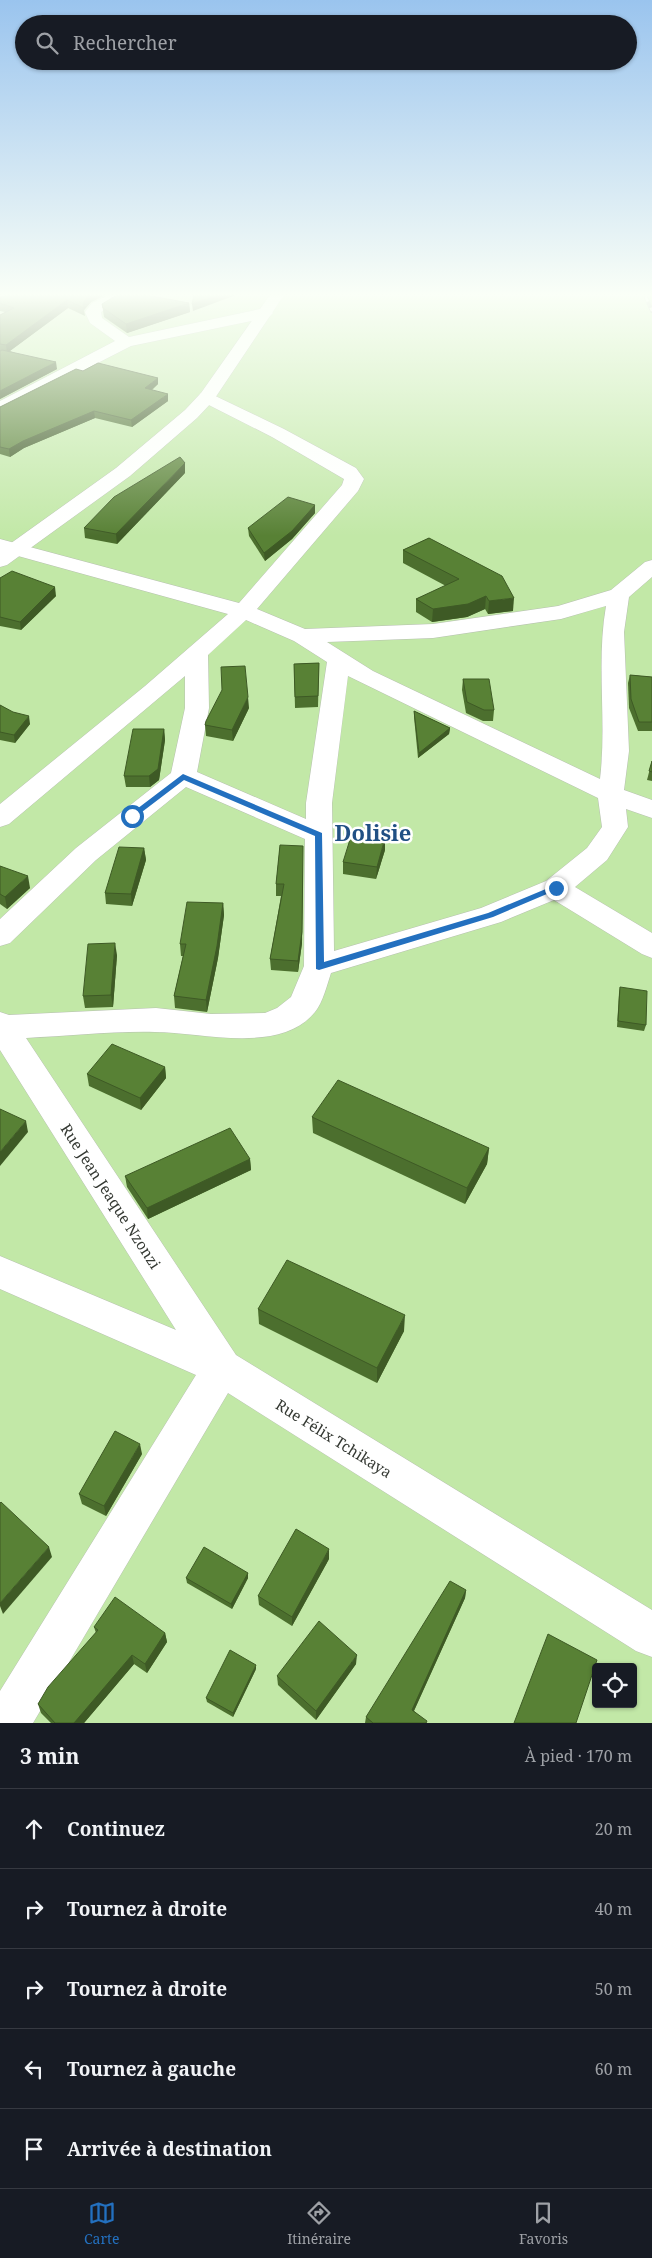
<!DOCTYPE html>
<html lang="fr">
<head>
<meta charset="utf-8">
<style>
	:root { --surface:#171b24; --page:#242831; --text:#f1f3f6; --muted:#9ea1a6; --line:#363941; --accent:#2370bf }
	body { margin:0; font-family:"Noto Serif",serif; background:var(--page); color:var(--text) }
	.controls { position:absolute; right:15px; bottom:15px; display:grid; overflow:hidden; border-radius:5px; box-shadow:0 1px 4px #0004 }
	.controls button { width:45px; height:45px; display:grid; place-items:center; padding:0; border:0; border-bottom:1px solid var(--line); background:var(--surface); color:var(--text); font:25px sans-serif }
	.stop { position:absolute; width:15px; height:15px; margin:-11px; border:4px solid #2370bf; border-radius:50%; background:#fff }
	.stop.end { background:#2370bf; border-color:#fff; box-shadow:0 1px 5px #0008 }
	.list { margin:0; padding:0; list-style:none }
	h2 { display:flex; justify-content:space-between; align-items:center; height:65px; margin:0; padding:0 20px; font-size:21px }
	h2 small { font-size:16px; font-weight:400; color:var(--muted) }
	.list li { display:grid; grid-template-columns:32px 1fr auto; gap:15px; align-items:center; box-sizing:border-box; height:80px; padding:0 20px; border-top:1px solid var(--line) }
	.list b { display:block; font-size:19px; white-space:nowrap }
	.list em { font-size:16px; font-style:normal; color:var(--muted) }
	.icon { flex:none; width:28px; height:28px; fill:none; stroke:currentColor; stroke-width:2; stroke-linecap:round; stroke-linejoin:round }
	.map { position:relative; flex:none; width:652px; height:1723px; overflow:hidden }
	.search { position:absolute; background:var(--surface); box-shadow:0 1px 4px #0004; left:15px; right:15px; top:15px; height:55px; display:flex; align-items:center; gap:12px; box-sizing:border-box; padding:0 18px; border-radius:28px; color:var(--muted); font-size:19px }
	.sheet { height:465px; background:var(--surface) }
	nav { display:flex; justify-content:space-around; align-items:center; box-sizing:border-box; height:70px; border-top:1px solid var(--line); background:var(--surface); font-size:14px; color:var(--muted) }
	nav a { display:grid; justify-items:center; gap:2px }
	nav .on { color:var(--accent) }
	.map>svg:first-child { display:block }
	.green { fill:#c2e8a7; fill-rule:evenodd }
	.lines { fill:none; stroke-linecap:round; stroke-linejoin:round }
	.minor-casing { stroke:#b7c0b1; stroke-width:1 }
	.major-casing { stroke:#b7c0b1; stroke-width:1 }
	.minor { fill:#fff; fill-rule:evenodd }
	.major { fill:#fff; fill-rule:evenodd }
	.rail-casing { stroke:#969d92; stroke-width:4 }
	.rail { stroke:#fff; stroke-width:2.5; stroke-dasharray:7; stroke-linecap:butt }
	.wall { fill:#4c6f2e }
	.shaded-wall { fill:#3e5a25 }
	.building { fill:#588135; stroke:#3e5a25 }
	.route { fill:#2370bf }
	.labels { text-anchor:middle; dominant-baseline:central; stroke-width:5; stroke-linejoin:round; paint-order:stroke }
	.near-street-label { font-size:15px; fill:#353933; stroke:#fff }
	.town-label { font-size:22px; font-weight:bold; fill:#215084; stroke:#fff }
</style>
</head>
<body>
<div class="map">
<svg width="652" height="1723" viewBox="0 0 652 1723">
	<rect width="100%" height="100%" fill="#f4feee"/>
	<!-- green -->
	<path class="green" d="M0,295h652v1428h-652zM596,1667h37v37h-37z"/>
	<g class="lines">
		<!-- minor casing -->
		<g class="minor-casing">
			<g id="minor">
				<path d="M109,295h18l-26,17 1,6 27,19 136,-29 5,2 3,3 -3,3 -5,2 -134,28 -131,67v-12l115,-60 -25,-18 -5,-11 7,-9z"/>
				<path d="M207,392l77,37 72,39 8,11 -6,12 -101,118 48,20 128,-5 125,-18 53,-16 34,-28 7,-2v17l-23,20 -5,35 5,119 -5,39 28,10v18l-26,-9 2,18 -21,33 -32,27 77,46v25l-10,-4 -88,-54 -53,22 -170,51c-4,12 -8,29 -16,39 -35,43 -114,20 -160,20 -43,-1 -87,4 -129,6l210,317 416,255v47l-16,-6 -408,-258 -195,330h-33v-32l196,-316 -196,-86v-33l176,74 -176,-280v-38l9,3 147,-7 55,6 54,-1 12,-5 14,-11 13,-31 1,-127 -119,-52 -90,73 -86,83 -10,3v-27l76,-71 95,-75 14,-65v-32l-176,148 -9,3v-23l145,-118 83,-72 -228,-63v-12l239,64 103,-118 2,-6 -72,-42 -71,-36 -3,-4 3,-4zM606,606c-10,57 1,115 -6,173l-227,-108 -46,-29 106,-4 128,-19zM246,620l48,21 33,21 -21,141v16l-109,-47 12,-64 -1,-53zM348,676l250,122 4,29 -15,21 -41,33 -65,27 -147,43 -2,-148z"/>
			</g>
		</g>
		<!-- major casing -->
		<g class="major-casing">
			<path id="major" d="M270,295h14l-71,106 -16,17 -67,58 -123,89 -7,2v-16l116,-83 69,-58 16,-17z"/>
		</g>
		<!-- minor -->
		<use href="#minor" class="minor"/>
		<!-- major -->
		<use href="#major" class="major"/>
		<!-- rail casing -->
		<g class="rail-casing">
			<path id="rail" d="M645,295l7,16"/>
		</g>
		<!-- rail -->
		<use href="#rail" class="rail"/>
	</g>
	<!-- wall -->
	<g class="wall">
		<path d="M105,295l-14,7 -7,8 1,6 -17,-8 -58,43 47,18 -57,30v-84l5,-3 -5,-1v-14z"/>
		<path d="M189,303l1,9 -63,21 -23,-16 -2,-13z"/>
		<path d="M83,371l75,13 -6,6 16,11 -36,26 -37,-9 -71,30 -14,9 -10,-3v-47z"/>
		<path d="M185,473l-68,71 -32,-6 -1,-10z"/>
		<path d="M315,505v8l-23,26 -27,22 -16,-25 -1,-8z"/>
		<path d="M429,538l84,73 -25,3 -3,-5 -18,8 -35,5 -16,-10v-13l30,-13 -43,-23v-13z"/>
		<path d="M0,578l56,18 -35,34 -21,-4z"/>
		<path d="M319,663l-1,44 -23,1 -1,-44z"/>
		<path d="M630,675l22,2v54h-14l-9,-23 -1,-25z"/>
		<path d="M463,679l31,31 -1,11h-10l-17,-8 -4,-23z"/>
		<path d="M0,705l30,19 -15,19 -15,-3z"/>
		<path d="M249,708l-16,33 -27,-5 -1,-11z"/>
		<path d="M414,711l36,17 -1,6 -31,24 -4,-41z"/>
		<path d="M164,729l1,11 -6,40 -9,7h-24l-2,-11z"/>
		<path d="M652,761v20l-5,-1z"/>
		<path d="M280,845l22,98 -4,29 -27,-2 -1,-11 11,-63h-5v-12z"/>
		<path d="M144,848l2,12 -14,46 -26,-2 -1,-11z"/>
		<path d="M385,850l-9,29 -33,-5v-12z"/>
		<path d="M0,866l30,22 -23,21 -7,-5z"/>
		<path d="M223,903l1,12 -6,43 -11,54 -32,-4 -1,-12 9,-40h-2l-1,-12z"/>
		<path d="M117,955l-4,52 -28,1 -2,-12z"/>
		<path d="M620,987l26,38 -2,6 -27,-4 2,-34z"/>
		<path d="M165,1067l1,11 -25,32 -52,-24 -2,-12z"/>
		<path d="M312,1117l177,31 -2,16 -22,40 -152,-71z"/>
		<path d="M250,1159l1,11 -103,49 -21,-32 -2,-11z"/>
		<path d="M258,1309l146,22 -27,52 -118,-59z"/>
		<path d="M142,1454l-36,62 -24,-12 -3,-10z"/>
		<path d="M329,1559l-37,67 -33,-21 -1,-9z"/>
		<path d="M248,1573v5l-16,31 -45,-26 -1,-5z"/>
		<path d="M466,1590l-1,8 -51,113 13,12h-62l1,-6z"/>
		<path d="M94,1627l71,6 2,9 -20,31 -13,-9 -50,59h-33l-10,-10 -3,-9 58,-71z"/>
		<path d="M356,1664l-40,56 -38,-35 -1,-9z"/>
		<path d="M256,1669l-23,48 -26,-15 -1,-4z"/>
	</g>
	<!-- shaded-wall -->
	<g class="shaded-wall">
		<path d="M89,295h16l-14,7 -7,8 -1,-7z"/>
		<path d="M218,295h18l-43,16 -1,-7z"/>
		<path d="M67,300l1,8 -61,45 -1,-8z"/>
		<path d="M189,303l1,9 -63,21 -1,-9z"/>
		<path d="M56,362l1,7 -57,30v-8z"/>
		<path d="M158,378v6l-13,11v-7z"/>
		<path d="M168,394v7l-36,26 -1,-7z"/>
		<path d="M94,411l1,7 -71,30 -14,9 -1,-8 14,-8z"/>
		<path d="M185,463v10l-68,71 -1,-10z"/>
		<path d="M315,505v8l-23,26 -27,22 -1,-8z"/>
		<path d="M55,587l1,9 -35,34 -1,-8z"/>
		<path d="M486,596l-1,13 -18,8 -35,5 1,-13z"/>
		<path d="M514,598l-1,13 -25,3 1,-13z"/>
		<path d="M248,697l1,11 -16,33 -1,-11z"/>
		<path d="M29,716l1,8 -15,19 -1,-8z"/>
		<path d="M450,728l-1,6 -31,24 1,-5z"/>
		<path d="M164,729l1,11 -6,40 -9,7 -1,-11z"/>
		<path d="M385,838v12l-9,29 1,-12z"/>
		<path d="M144,848l2,12 -14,46 -1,-12z"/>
		<path d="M303,858l-1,85 -4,29v-11z"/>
		<path d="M28,876l2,12 -23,21 -2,-12z"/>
		<path d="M223,903l1,12 -6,43 -11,54 -1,-12z"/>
		<path d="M115,943l2,12 -4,52 -2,-12z"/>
		<path d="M165,1067l1,11 -25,32 -1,-12z"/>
		<path d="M26,1121l2,11 -28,34v-14z"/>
		<path d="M489,1148l-2,16 -22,40 2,-16z"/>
		<path d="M250,1159l1,11 -103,49 -1,-11z"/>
		<path d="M405,1315l-1,16 -27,52v-15z"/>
		<path d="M140,1444l2,10 -36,62 -2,-10z"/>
		<path d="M49,1547l3,10 -49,57 -3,-8v-3z"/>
		<path d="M329,1549v10l-37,67v-9z"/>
		<path d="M248,1573v5l-16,31 -1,-5z"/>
		<path d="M466,1590l-1,8 -54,119 1,-7z"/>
		<path d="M165,1633l2,9 -20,31 -2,-9z"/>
		<path d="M132,1655l2,9 -50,59h-10z"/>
		<path d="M357,1655l-1,9 -40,56v-9z"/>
		<path d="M256,1665v4l-23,48v-4z"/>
	</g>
	<!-- building -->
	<g class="building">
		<path d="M7,295h82l-6,8 1,5 -17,-8 -61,45 -6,-1v-29l14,-7 -14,-5v-6z"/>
		<path d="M117,295h29l43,8 -63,21 -23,-16 -1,-4z"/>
		<path d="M194,295h24l-26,9z"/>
		<path d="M2,350l54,12 -56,29v-40z"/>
		<path d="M98,363l60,15 -13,10 23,6 -37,26 -37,-9 -71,30 -14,8 -9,-2v-40l76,-38 7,2z"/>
		<path d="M180,457l5,6 -69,71 -32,-6 30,-31z"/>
		<path d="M288,497l27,8 -23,26 -28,22 -16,-25z"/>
		<path d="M429,538l73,38 12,22 -25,3 -3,-5 -18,8 -35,5 -17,-10 43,-20 -56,-29z"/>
		<path d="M12,571l43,16 -35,35 -20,-5v-39z"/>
		<path d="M319,663l-1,33 -23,1 -1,-33z"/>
		<path d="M245,666l3,31 -16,33 -27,-5 1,-4 16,-31 -1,-23z"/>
		<path d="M630,675l22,2v45h-13l-8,-23z"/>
		<path d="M463,679h26l5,31h-10l-17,-8z"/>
		<path d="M0,705l13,7 16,4 -15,19 -14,-3z"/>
		<path d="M414,711l36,17 -31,25z"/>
		<path d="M133,729h31l-6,40 -9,7h-25z"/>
		<path d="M652,761v11l-3,-1z"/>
		<path d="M352,833l33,5 -8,29 -34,-5z"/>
		<path d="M280,845l23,1 -1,86 -4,29 -28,-2 14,-75h-8z"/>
		<path d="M119,847l25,1 -13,46 -26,-1z"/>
		<path d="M0,866l28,10 -23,21 -5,-3z"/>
		<path d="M187,902l36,1 -6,43 -11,54 -32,-4 12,-52h-6z"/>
		<path d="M115,943l-4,52 -28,1 5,-52z"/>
		<path d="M620,987l27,4 -1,34 -28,-4z"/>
		<path d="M112,1044l53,23 -25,31 -53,-24z"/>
		<path d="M338,1080l151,68 -22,40 -155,-71z"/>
		<path d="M0,1109l26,12 -26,31z"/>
		<path d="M230,1128l20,31 -103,49 -22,-32z"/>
		<path d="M287,1260l118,55 -28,53 -119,-59z"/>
		<path d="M115,1431l25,13 -36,62 -25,-12z"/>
		<path d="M1,1502l48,45 -49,56v-100z"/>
		<path d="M296,1529l33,20 -37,68 -34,-21z"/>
		<path d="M204,1547l44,26 -17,31 -45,-26z"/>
		<path d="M450,1581l16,9 -54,120 15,11 -1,2h-53l-7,-6z"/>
		<path d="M115,1597l50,36 -20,31 -13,-9 -58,68h-19l-17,-19 10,-17 50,-57 -4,-3z"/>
		<path d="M319,1621l38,34 -41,56 -39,-35z"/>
		<path d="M548,1634l49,26 -21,63h-62z"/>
		<path d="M230,1650l26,15 -23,48 -27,-15z"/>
	</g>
	<!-- sky -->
	<linearGradient id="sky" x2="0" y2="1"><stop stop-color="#9ac4ee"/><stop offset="0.55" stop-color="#fafff7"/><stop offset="1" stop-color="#fafff7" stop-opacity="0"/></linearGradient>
	<rect width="652" height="536" fill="url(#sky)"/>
	<!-- route -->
	<path class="route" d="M183,774l139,59 2,129 164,-49 65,-27 3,-1 5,3 -68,29 -174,53 -3,-1 -1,-133 -131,-56 -50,38h-5v-3z"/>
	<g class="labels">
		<!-- near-street labels -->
		<g class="near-street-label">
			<text transform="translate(111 1196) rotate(57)">Rue Jean Jeaque Nzonzi</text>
			<text transform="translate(334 1438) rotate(32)">Rue Félix Tchikaya</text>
		</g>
		<!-- town labels -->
		<g class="town-label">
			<text x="373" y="832">Dolisie</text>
		</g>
	</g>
</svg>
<div class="controls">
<button><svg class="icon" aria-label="locate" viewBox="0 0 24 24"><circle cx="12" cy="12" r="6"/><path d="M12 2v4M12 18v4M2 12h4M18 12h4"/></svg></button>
</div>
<div class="stop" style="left:132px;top:816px"></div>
<div class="stop end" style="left:556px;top:888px"></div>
<div class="search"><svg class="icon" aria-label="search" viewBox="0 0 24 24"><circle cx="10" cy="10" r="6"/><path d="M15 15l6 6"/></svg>Rechercher</div>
</div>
<section class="sheet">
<h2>3 min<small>À pied · 170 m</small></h2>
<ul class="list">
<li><svg class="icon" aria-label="ahead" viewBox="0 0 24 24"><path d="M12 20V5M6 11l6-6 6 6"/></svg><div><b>Continuez</b></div><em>20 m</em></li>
<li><svg class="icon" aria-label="right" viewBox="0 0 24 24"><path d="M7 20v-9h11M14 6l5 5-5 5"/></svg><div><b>Tournez à droite</b></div><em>40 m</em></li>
<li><svg class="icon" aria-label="right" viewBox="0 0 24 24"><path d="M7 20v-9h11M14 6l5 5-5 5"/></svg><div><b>Tournez à droite</b></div><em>50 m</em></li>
<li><svg class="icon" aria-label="left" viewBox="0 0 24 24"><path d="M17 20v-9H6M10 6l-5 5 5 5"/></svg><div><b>Tournez à gauche</b></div><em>60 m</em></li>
<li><svg class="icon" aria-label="arrive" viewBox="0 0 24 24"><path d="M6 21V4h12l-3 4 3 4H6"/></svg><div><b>Arrivée à destination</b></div></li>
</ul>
</section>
<nav>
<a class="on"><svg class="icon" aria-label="map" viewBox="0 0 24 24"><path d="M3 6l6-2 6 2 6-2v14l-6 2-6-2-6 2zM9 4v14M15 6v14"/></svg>Carte</a>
<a><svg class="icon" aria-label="directions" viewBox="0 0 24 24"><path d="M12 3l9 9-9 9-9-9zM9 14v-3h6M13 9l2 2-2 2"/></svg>Itinéraire</a>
<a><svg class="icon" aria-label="saved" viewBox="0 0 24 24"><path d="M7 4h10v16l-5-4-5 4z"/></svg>Favoris</a>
</nav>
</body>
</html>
